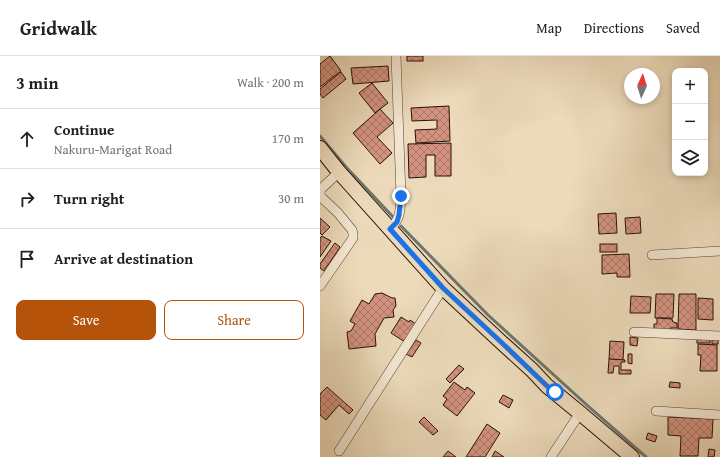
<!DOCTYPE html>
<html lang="en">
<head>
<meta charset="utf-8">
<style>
	:root { --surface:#fff; --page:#f2f2f2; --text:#202124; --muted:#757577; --line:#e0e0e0; --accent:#b45309 }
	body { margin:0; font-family:"Gentium Book Plus",serif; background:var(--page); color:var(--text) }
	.controls { position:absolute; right:12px; top:12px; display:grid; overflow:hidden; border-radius:8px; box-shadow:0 2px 6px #0003 }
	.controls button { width:36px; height:36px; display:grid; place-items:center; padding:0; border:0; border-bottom:1px solid var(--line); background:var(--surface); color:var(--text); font:20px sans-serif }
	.compass { position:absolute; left:304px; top:12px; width:36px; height:36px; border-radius:50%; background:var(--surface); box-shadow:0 2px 6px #0003; rotate:4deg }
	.stop { position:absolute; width:12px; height:12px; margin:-9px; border:3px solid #1a73e8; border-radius:50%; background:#fff }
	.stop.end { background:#1a73e8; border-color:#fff; box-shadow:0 1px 4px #0008 }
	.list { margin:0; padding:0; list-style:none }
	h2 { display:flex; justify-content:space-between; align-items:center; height:52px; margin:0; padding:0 16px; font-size:17px }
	h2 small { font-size:13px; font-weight:400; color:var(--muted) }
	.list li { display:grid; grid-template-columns:26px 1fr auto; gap:12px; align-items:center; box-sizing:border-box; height:60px; padding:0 16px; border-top:1px solid var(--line) }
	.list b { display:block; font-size:15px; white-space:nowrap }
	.list p { margin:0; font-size:13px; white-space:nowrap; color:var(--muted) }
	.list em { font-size:13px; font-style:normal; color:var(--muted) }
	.actions { display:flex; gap:8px; padding:12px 16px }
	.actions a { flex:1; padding:9px 0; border:1px solid var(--accent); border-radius:8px; text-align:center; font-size:14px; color:var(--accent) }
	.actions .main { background:var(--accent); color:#fff }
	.icon { flex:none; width:22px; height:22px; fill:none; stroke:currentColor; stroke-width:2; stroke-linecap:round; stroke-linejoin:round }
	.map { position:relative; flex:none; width:400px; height:401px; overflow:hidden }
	header { display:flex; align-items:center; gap:24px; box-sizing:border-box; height:56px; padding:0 20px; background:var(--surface); border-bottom:1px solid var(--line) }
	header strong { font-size:19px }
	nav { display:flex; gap:22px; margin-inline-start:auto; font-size:14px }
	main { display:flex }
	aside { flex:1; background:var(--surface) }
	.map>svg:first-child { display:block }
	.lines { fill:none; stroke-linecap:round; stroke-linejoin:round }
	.stream { stroke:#6d776b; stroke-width:3 }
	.building { fill:url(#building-cross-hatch); stroke:#2a1007 }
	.minor-casing { stroke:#5a4234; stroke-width:10 }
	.primary-casing { stroke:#2a1007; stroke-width:16 }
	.minor { stroke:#f3e7d2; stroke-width:9 }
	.primary { stroke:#ecdaba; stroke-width:14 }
	.route { stroke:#1a73e8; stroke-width:5 }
</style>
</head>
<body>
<header>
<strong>Gridwalk</strong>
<nav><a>Map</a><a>Directions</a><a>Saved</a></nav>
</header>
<main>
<aside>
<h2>3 min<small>Walk · 200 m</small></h2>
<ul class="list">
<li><svg class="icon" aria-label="ahead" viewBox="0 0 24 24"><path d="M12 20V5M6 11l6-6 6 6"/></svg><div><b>Continue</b><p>Nakuru-Marigat Road</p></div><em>170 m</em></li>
<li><svg class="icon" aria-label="right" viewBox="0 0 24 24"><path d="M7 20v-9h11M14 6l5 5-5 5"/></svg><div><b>Turn right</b></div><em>30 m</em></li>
<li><svg class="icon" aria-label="arrive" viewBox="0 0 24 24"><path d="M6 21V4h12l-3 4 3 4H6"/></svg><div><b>Arrive at destination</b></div></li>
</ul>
<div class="actions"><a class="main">Save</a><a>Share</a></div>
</aside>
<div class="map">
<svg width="400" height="401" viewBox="0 0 400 401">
	<defs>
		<pattern id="building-cross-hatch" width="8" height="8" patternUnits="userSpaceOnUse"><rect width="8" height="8" fill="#d49380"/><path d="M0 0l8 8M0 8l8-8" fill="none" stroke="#ac7767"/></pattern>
	</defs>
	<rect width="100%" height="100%" fill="#ecdaba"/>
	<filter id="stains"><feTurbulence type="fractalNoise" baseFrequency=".005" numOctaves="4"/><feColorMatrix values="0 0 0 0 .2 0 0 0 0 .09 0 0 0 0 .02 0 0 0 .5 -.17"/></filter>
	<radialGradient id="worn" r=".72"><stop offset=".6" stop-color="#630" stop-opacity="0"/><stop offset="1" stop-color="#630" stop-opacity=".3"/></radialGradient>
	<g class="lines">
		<!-- stream -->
		<g class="stream">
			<path d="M0,80l26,31 49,52"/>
			<path d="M81,170l87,89 100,91 58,51"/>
		</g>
	</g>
	<!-- building -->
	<g class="building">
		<path d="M10,0l11,15 -21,16v-23z"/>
		<rect x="87" y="0" width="16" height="5"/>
		<path d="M68,10l1,15 -36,3 -2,-16z"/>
		<path d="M21,16l5,7 -23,19 -3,-4v-5z"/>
		<path d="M52,27l16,20 -13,10 -16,-20z"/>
		<path d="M129,50l1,35 -34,2 -1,-13 22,-1v-9l-25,1 -1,-13z"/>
		<path d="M60,53l13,14 -16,14 15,16 -12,11 -27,-31z"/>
		<path d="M131,87v33h-16v-21h-9v22l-17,1 -1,-34z"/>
		<path d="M296,157l1,20 -18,1 -1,-20z"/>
		<path d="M320,161l1,16 -15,1 -1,-16z"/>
		<path d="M0,162l10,9 -8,8 -2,-2z"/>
		<path d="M2,180l9,5 -11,16v-19z"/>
		<path d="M15,187l5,4 -16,24 -4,-3v-4z"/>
		<rect x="280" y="188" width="17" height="8"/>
		<path d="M309,198l1,23h-13v-4l-15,1v-19z"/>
		<path d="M62,237l10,5h3l1,8 -3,4 1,7 -10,1 -9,16 1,12 -27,3 -2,-17 4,-1 4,-7 -5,-3 12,-21 7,4 6,-10z"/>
		<path d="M336,238h18l-1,24h-18z"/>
		<path d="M359,238h17v36l-18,-1z"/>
		<path d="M311,240l20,1 -1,16h-20z"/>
		<path d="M378,242l15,1v21l-15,-1z"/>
		<path d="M81,261l8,5 1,-2 6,4 -11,18 -14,-9z"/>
		<path d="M337,262l15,1 1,3 4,1v5h-7v3h-16v-7h3z"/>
		<path d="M310,281l8,1 -1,8 -7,-1z"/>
		<rect x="377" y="283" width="13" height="4"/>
		<path d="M96,284l5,3 -9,14 -6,-3z"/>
		<rect x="392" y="284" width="6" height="4"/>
		<path d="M290,285l14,1 -1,18 -14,-1z"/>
		<path d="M378,288l19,1v26h-17l1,-16h-3z"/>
		<path d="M308,298h4v10l-4,-1z"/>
		<path d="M289,303l16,1v2h-4v8h10v4h-12v-8h-5l-1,7h-5z"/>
		<path d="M139,309l5,4 -14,14 -4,-4z"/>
		<path d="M134,326l11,8 2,-3 8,6 -18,23 -14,-11 4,-6 -4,-3z"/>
		<path d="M350,326l10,1v5l-11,-1z"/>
		<path d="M7,331l26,23 -4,4 -10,-9 -13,15 -6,-5v-21z"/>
		<path d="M183,339l10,5 -4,8 -10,-6z"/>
		<path d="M104,361l14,14 -5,4 -14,-13z"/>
		<path d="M348,361l45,2 -1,19h-13l-1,18h-18l1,-20 -13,-1z"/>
		<path d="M167,368l13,9 -15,24h-19z"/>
		<path d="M328,377l9,3 -2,6 -9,-3z"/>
		<path d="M389,393l6,1 -1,7h-6z"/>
		<path d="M128,395l8,6h-13z"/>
		<path d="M175,395l9,6h-12z"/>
	</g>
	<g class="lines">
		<!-- minor casing -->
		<g class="minor-casing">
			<g id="minor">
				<path d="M0,136l1,-3 18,-17"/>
				<path d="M0,138l1,3 17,16 14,17 1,4v4l-33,48"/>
				<path d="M70,173c11,-11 10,-18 11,-33l-5,-140"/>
				<path d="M332,199l68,-4"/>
				<path d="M314,276l86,4"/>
				<path d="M336,355l64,4"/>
				<path d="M19,395l104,-163"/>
				<path d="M231,401l29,-44"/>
			</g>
		</g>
		<!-- primary casing -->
		<g class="primary-casing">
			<path id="primary" d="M0,92l19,24 104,116 58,54 31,28 15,16 33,27 52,44"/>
		</g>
		<!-- minor -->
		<use href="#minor" class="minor"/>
		<!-- primary -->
		<use href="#primary" class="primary"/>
	</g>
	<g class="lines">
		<!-- route -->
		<path class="route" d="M81,140l-2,19 -2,7 -7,7 53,59 58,54 46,44 8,6"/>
	</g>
	<rect width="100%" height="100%" filter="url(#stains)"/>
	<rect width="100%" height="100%" fill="url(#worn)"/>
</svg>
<div class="controls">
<button>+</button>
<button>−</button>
<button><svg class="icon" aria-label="layers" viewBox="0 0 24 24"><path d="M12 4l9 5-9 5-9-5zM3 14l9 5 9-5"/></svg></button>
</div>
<svg class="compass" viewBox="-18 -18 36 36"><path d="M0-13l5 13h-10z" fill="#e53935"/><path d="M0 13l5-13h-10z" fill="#757577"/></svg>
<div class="stop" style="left:235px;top:336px"></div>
<div class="stop end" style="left:81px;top:140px"></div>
</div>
</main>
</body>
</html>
